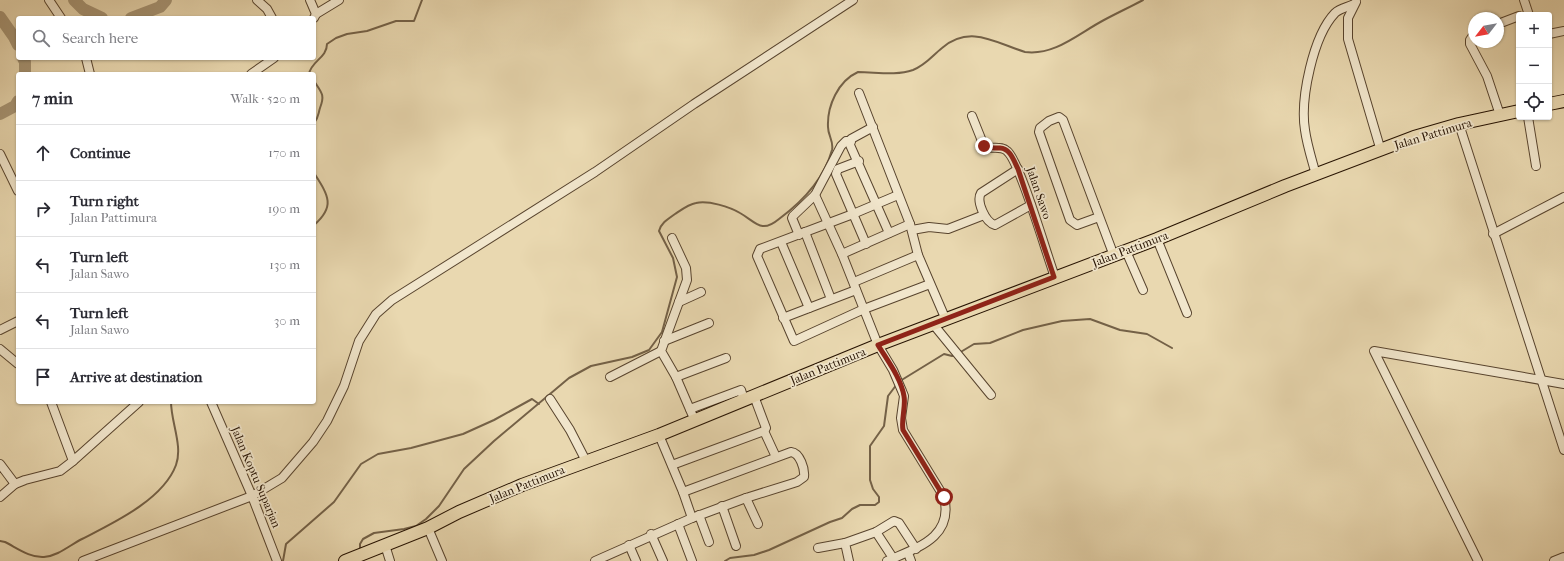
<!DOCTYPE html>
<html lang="en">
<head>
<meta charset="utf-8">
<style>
	:root { --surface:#fff; --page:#f7f7f7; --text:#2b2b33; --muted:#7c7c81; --line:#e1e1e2 }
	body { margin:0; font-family:"IM FELL French Canon",serif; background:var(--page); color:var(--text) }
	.controls { position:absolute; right:12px; top:12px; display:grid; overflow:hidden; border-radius:4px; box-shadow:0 1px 3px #0004 }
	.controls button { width:36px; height:36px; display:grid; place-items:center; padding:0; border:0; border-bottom:1px solid var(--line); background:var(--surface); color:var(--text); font:20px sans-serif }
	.compass { position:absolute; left:1468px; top:12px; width:36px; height:36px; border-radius:50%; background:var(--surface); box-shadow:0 1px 3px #0004; rotate:239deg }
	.stop { position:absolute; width:12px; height:12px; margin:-9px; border:3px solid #8f2418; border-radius:50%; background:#fff }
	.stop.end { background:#8f2418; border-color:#fff; box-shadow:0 1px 4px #0008 }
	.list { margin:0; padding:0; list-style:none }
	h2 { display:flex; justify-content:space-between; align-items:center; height:52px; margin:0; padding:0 16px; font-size:17px }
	h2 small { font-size:13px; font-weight:400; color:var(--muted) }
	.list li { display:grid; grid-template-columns:26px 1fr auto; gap:12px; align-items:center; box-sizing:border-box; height:56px; padding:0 16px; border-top:1px solid var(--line) }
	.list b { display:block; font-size:15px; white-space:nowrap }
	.list p { margin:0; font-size:13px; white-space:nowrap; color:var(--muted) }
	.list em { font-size:13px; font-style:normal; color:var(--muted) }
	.icon { flex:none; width:22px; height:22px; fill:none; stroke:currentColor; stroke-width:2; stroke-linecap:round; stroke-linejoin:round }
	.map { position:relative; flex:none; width:1564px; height:561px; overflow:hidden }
	.search { position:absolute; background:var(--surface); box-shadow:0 1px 3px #0004; left:16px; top:16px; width:300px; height:44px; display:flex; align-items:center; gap:10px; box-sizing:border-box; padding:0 14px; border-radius:4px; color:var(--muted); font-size:15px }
	.panel { position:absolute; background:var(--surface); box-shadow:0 1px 3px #0004; left:16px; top:72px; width:300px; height:332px; border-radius:4px }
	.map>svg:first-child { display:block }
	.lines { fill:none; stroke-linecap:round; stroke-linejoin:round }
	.stream { stroke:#746147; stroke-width:2 }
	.river { stroke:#a79575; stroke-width:12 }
	.street-casing { stroke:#58442e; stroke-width:10 }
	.primary-casing { stroke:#271302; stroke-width:14 }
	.street { stroke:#f1e6cc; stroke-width:8 }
	.primary { stroke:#e9d8b0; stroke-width:12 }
	.route { stroke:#8f2418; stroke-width:5 }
	.labels { text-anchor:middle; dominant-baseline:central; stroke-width:3.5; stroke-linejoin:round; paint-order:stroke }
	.street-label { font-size:12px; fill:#271302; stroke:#f1e6cc }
</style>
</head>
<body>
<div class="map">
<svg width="1564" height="561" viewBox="0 0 1564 561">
	<rect width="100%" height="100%" fill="#e9d8b0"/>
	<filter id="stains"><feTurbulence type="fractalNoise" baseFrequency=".005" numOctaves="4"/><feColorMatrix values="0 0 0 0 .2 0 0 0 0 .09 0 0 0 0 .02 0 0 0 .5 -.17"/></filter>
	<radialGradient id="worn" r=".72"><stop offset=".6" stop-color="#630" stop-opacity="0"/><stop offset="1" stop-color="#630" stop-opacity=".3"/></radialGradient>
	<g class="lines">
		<!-- stream -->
		<g class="stream">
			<path d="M309,74c2,-13 18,-16 18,-30l9,-6 11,-4 20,-3 29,-10h18l8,-21"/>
			<path d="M314,81c8,12 11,14 6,27 -2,6 -1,9 -6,15"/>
			<path d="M314,173c14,22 22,33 0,52"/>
			<path d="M959,353l15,-9 16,-1 33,-13 39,-9 28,-2 30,11 27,4 25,14"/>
			<path d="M900,381l44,-27 8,2 3,-1"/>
			<path d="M0,541l5,1c12,6 25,16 39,15 14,-1 26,-12 38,-18 31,-16 81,-39 94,-74 7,-19 -5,-43 -5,-63"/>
			<path d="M360,552v-8l3,-5 11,-6 30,-4 12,-3 10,-7 13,-13 25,-37 30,-28 75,-63 22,-12 41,-9 17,-7 13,-18 15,-55 -4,-19 -14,-27c2,-8 9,-12 16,-17 6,-4 14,-10 21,-11 12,-3 34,4 44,10 16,9 21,21 39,6 23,-17 45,-40 53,-69 2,-9 -4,-14 -4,-23 -1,-21 10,-46 30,-55 18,0 38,4 55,-2 13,-5 19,-14 29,-22 28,-24 54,-5 83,4 30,4 54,-19 79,-32 13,-7 26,-13 39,-20"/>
			<path d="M283,561l3,-17 48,-42 27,-38 17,-10 33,-6 52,-14 31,-14 38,-21 7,5"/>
			<path d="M725,561l5,-3 24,-3 15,-5 61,-28 12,-4 10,-9 8,-4h15l4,-3v-5l-6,-8 -3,-9v-34l14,-20 4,-30 9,-12"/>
		</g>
		<!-- river -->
		<g class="river">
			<path d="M74,0l9,9 19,9"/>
			<path d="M0,17l14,20 4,8"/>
			<path d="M131,18l29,-11 6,-7"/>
			<path d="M23,58l2,4v12"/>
			<path d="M0,114l15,-8 3,-5"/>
		</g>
		<!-- street casing -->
		<g class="street-casing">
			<g id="street">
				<path d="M49,0l12,18"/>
				<path d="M257,0l10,9 5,9"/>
				<path d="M310,0l6,14 -2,4"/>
				<path d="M1524,0l5,15"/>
				<path d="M1356,2l-8,16v21l33,112"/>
				<path d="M316,14l23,-14"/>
				<path d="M1498,24l21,-8"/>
				<path d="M1474,34l-4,6v4l17,32 13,39"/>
				<path d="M1549,34l15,-3"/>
				<path d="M86,58l4,16"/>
				<path d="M251,74l23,-16"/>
				<path d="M859,93l51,131 8,31 28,65"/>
				<path d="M972,116l12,30c8,4 17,-1 23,5 13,10 40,105 48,126"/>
				<path d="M1528,117l8,49"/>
				<path d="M1459,124l105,326"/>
				<path d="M873,127l-22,12 -1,6 39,88"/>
				<path d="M0,154l18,37"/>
				<path d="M859,161l-21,8 -2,5 30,70"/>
				<path d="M1018,169l-37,24c-5,8 4,29 14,32l36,-20"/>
				<path d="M1316,175c-4,-15 -9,-30 -11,-45 -5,-31 8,-94 30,-117 5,-5 13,-6 19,-9"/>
				<path d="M815,195l27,59 36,91 15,25 9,21 2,5 -3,22 2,12 41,67c10,41 -28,51 -57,64"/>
				<path d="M898,195l-45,19 -93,35 -3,7 37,85 70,-32 66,-25"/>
				<path d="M1099,217l-22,8 -7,-5 -31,-88 1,-4 9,-7 10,-4 4,3 51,136"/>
				<path d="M912,230l17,-3 19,2 36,-14"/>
				<path d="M805,232l26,67"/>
				<path d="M1493,234l71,-37"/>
				<path d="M799,235l-7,-17 1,-2 22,-21 26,-49 5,-5h5"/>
				<path d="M672,238l14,30 1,12 -26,71 15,26 19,44"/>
				<path d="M1157,239l30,74"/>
				<path d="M781,242l28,66"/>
				<path d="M1126,251l17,39"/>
				<path d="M842,254l68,-30"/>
				<path d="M854,282l64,-27"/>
				<path d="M679,302l22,-10"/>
				<path d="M783,318l73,-28"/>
				<path d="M933,324l58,71"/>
				<path d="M0,330l18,-9"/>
				<path d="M664,341l45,-18"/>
				<path d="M0,349l18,15"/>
				<path d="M610,377l51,-26"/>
				<path d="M676,377l50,-19"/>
				<path d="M754,396l12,32 -2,3"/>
				<path d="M550,399l20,31 16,31"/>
				<path d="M51,402l22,59"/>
				<path d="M211,402l41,94 25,65"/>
				<path d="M690,409l51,-19 3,10"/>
				<path d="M0,464l15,20"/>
				<path d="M672,465l92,-34 12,26"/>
				<path d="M683,492l108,-40c9,1 14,17 13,25l-7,5 -51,16 -54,20"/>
				<path d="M0,497l15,-13 10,-4 35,-9 13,-10 66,-59"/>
				<path d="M746,498l12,26"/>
				<path d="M722,506l14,40"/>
				<path d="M699,515l10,27"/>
				<path d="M678,524l14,37"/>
				<path d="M428,528l14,33"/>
				<path d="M876,532l17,26"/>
				<path d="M651,534l12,27"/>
				<path d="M385,545l5,16"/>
				<path d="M629,545l7,16"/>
				<path d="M818,548l27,-5"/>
				<path d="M908,553l3,8"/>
				<path d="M83,561l169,-65 30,-18 31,-36 14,-21 17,-35 15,-45 17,-27 16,-14 203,-128 99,-68 159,-104"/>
				<path d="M595,561l97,-43 -9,-26 -24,-57"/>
				<path d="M849,561l-4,-18 31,-11 18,-11 5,2 17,26"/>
				<path d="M1478,561l-104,-210 190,33"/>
				<path d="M1554,561l10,-4"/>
			</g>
		</g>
		<!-- primary casing -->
		<g class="primary-casing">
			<g id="primary">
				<path d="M1549,104l15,-3"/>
				<path d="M345,561l83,-33 31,-16 63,-27 137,-50 219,-90 279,-106 128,-53 129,-49 45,-13 60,-13"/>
			</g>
		</g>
		<!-- street -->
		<use href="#street" class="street"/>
		<!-- primary -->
		<use href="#primary" class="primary"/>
	</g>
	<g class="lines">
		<!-- route -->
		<path class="route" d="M944,497l-41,-67c-2,-11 3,-23 1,-34 -3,-18 -17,-36 -26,-51l176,-68 -36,-108c-4,-8 -8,-21 -18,-21 -7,0 -10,1 -16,-2"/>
	</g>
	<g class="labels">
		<!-- street labels -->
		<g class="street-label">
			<text transform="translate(1433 134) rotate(-17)">Jalan Pattimura</text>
			<text transform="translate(1039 193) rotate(71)">Jalan Sawo</text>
			<text transform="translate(1130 249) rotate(-21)">Jalan Pattimura</text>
			<text transform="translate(828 366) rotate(-22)">Jalan Pattimura</text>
			<text transform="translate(256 477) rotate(67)">Jalan Koptu Suparjan</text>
			<text transform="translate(527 484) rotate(-22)">Jalan Pattimura</text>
		</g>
	</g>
	<rect width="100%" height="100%" filter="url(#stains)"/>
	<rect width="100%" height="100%" fill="url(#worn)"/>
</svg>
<div class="controls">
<button>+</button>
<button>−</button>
<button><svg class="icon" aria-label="locate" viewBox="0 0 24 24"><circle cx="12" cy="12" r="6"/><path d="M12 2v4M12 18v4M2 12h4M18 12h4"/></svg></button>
</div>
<svg class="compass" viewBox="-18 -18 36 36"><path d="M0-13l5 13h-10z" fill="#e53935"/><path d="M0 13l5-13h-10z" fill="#7c7c81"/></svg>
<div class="stop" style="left:944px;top:497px"></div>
<div class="stop end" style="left:984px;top:146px"></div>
<div class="search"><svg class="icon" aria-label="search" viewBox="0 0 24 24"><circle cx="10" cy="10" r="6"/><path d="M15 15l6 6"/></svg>Search here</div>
<section class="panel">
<h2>7 min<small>Walk · 520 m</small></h2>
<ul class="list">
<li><svg class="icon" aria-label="ahead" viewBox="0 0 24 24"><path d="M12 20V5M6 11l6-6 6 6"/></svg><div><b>Continue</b></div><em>170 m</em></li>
<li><svg class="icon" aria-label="right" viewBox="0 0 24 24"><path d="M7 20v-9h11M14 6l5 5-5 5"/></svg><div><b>Turn right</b><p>Jalan Pattimura</p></div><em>190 m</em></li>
<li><svg class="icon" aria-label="left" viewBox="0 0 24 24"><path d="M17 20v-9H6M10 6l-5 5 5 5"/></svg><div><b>Turn left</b><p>Jalan Sawo</p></div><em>130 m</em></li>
<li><svg class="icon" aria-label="left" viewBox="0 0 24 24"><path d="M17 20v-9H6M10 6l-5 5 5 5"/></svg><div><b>Turn left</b><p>Jalan Sawo</p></div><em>30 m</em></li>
<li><svg class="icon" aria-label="arrive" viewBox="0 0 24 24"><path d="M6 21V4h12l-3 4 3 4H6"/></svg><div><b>Arrive at destination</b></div></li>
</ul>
</section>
</div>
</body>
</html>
